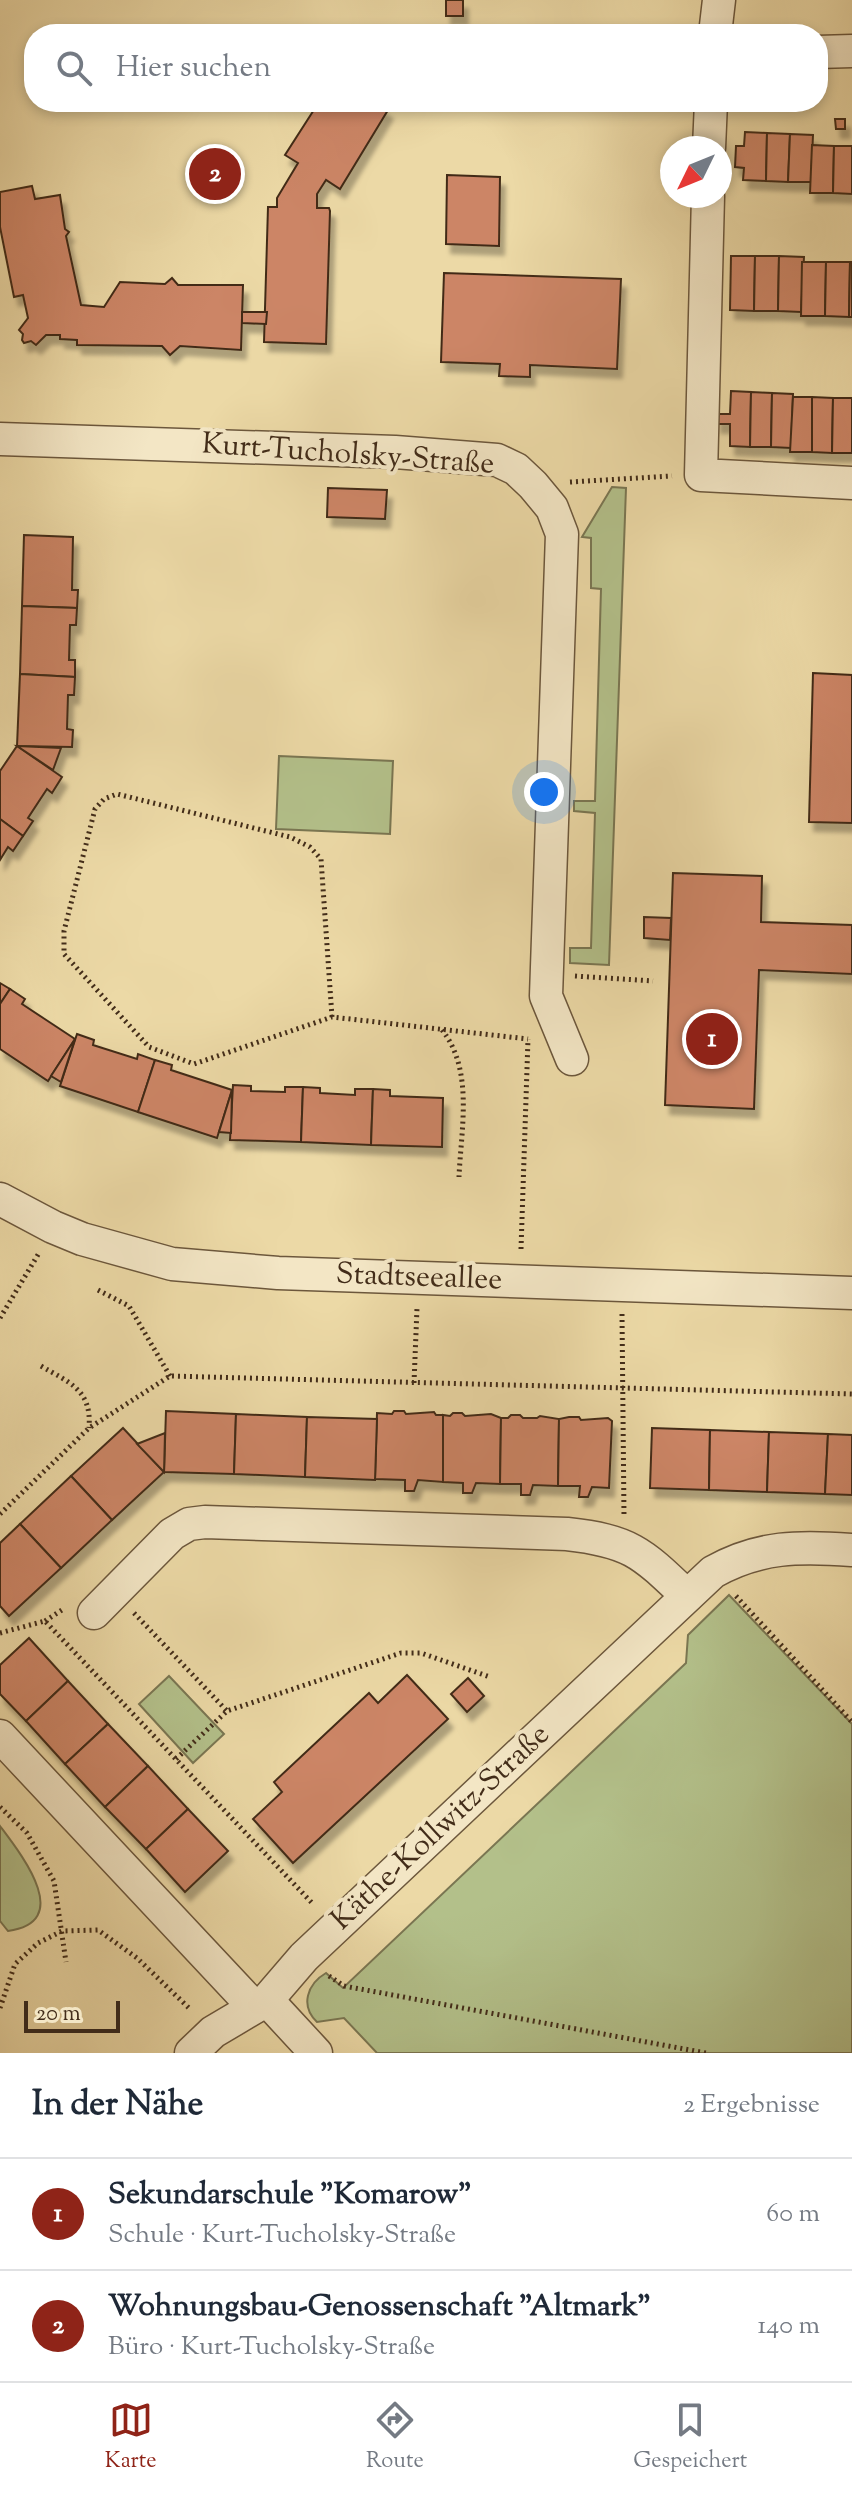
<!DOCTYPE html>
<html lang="de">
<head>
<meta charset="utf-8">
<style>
	:root { --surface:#fff; --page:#f6f6f7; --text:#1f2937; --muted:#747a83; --line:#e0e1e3; --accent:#8f2418 }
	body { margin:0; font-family:"Sorts Mill Goudy",serif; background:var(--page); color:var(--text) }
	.compass { position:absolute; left:660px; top:136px; width:72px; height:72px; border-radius:50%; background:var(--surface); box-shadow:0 4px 12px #0003; rotate:227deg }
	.scale { position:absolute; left:24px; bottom:20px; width:96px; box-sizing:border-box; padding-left:8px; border:4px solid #422c19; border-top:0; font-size:22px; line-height:28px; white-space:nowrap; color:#422c19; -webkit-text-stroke:6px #f3e6c5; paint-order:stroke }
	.you { position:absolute; left:544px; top:792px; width:28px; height:28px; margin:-20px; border:6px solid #fff; border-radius:50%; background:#1a73e8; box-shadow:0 0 0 12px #1a73e833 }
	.badge { display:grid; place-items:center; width:52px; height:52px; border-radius:50%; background:var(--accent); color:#fff; font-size:26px; font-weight:700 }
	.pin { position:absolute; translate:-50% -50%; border:4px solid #fff; box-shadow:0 2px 8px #0006 }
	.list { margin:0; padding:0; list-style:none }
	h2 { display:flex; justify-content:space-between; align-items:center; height:104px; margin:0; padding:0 32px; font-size:34px }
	h2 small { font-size:26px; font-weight:400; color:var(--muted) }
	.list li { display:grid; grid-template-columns:52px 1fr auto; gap:24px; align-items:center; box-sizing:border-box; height:112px; padding:0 32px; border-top:2px solid var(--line) }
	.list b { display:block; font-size:30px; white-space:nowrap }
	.list p { margin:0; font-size:26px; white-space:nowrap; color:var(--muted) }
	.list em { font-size:26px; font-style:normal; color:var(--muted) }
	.icon { flex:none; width:44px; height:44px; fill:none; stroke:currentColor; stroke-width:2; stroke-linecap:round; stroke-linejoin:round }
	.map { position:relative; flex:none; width:852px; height:2053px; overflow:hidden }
	.search { position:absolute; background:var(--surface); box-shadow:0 4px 12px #0003; left:24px; right:24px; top:24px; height:88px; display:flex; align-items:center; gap:20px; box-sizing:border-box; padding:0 28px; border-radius:32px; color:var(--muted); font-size:30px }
	.sheet { height:328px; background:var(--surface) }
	nav { display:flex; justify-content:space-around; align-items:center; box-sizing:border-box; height:112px; border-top:2px solid var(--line); background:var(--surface); font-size:22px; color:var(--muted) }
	nav a { display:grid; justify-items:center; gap:4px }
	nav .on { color:var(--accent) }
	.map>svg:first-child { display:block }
	.green { fill:#b3c08a; stroke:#7a7652; stroke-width:2 }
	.building { fill:#cc8566; stroke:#422c19; stroke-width:2; filter:url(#shadow) }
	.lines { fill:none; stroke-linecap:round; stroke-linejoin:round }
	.minor-casing { stroke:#6c573c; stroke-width:35 }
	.path { stroke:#422c19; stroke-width:5; stroke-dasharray:2 4; stroke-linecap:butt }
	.minor { stroke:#f3e6c5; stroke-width:32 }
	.labels { text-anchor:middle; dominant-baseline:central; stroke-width:8; stroke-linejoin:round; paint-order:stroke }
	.street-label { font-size:30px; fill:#422c19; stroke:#f3e6c5 }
</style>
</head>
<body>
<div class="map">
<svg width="852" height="2053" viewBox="0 0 852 2053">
	<defs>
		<filter id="shadow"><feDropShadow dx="5" dy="9" stdDeviation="2" flood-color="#0004"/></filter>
	</defs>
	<rect width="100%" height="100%" fill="#ecd9a6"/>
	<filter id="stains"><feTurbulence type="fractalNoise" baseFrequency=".0025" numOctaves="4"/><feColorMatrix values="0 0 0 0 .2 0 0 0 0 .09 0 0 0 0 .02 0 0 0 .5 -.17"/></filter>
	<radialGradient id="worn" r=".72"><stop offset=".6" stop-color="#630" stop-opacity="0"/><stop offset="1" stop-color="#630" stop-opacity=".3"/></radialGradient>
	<!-- green -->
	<g class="green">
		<path d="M612,487l14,1 -17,477 -39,-2v-15h21l4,-135 -21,-2v-10h21l6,-212 -10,-1v-50l-9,-1z"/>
		<path d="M279,756l114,5 -3,73 -114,-5z"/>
		<path d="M729,1595l123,129v329h-475l-33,-35 -27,4c-17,-16 -10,-38 9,-49l17,15 343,-325 2,-28z"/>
		<path d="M169,1676l55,58 -31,29 -54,-59z"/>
		<path d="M0,1826c21,28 75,96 8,105l-8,-10z"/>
	</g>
	<!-- building -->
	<g class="building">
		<rect x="446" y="0" width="17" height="16"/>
		<path d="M319,102h56l13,8 -48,79 -14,-9 -9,14v14h12l1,3 -4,133 -62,-2 4,-135h9v-9l21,-35 -13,-8z"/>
		<path d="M835,119h10v10h-9z"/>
		<path d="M745,132l22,1 -1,48 -23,-1 1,-12 -9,-1 1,-21h8z"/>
		<path d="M767,133l23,1 -2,48 -22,-1z"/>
		<path d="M790,134l23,1 -2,47h-23z"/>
		<path d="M812,145l22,1 -1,47h-23z"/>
		<path d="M834,146h18v48l-19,-1z"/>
		<path d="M447,175l53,2 -1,69 -53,-2z"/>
		<path d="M32,186l3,13 25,-4 5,34 4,3 -3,4 15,69 23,2 16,-25 45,2 7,-6 6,7h65l-2,65 -61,-4 -10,9 -8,-9 -85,-1v-5l-17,-1v-4h-14l-10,10 -5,-4 -7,2 -2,-3 1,-6 -4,-4 9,-12 -5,-23 -9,2 -14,-70v-35z"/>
		<path d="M731,256h24l-1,55 -24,-1z"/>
		<path d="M755,256h24l-1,55h-24z"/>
		<path d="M779,256l25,1 -3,55 -23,-1z"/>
		<path d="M802,262h24l-1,54h-24z"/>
		<path d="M826,262h24l-1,55 -24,-1z"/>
		<path d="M850,262h2v55h-3z"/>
		<path d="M444,273l177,6 -4,90 -87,-4v12l-31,-1 1,-12 -59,-2z"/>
		<path d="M242,312h25l-1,12 -24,-1z"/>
		<path d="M731,391l20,1 -1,55 -20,-1v-22h-14v-10h14z"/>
		<path d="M751,392l21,1 -1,54h-21z"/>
		<path d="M772,393l21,1 -2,54 -20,-1z"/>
		<path d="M793,397h19v55h-22z"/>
		<path d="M812,397l21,1 -1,55 -20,-1z"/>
		<path d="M833,398h19v55h-20z"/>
		<path d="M328,488l59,2 -2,29 -58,-2z"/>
		<path d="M24,535l49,2 -1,53h6l-1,18 -55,-2z"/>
		<path d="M22,606l55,2 -1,17h-6l-1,35h6v17l-55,-3z"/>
		<path d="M813,673l39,2v148l-43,-1z"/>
		<path d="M20,674l55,3 -1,18h-6l-1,34 6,1 -1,17 -55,-1z"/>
		<path d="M17,746l45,31 -10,16 -5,-4 -19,29 5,3 -10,15 -23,-17v-48z"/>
		<path d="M17,746l44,2 -8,22z"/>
		<path d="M0,819l23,17 -10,15 -5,-4 -8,13z"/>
		<path d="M673,873l89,3 -1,46 91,3v49l-93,-4 -5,139 -89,-4z"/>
		<path d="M644,917l27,1 -1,22 -26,-2z"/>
		<path d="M0,983l10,6 -10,15z"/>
		<path d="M10,989l15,10 -3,5 53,35 -27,42 -48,-32v-45z"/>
		<path d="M77,1034l17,6 -1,5 44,14 1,-5 17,6 -17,52 -78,-26z"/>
		<path d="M75,1039l-14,43 -10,-6z"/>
		<path d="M155,1060l17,5 -1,5 61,20 -15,48 -79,-26z"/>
		<path d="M233,1085l18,1v5l34,1v-5h18l-2,55 -71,-2z"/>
		<path d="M303,1087l17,1v5l35,2v-6h18l-2,56 -70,-3z"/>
		<path d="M373,1089l17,1v6l53,2 -1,49 -71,-2z"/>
		<path d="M232,1090l-1,43 -12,-1z"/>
		<path d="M166,1411l70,3 -2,60 -70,-2z"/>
		<path d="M394,1411h10l2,3 28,-2 2,3h7v67l-25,-2 -4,11h-9v-11l-30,-1 2,-66 15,1z"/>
		<path d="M453,1413h9l3,3 26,-2 10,4 -1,66 -24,-1 -4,10h-9v-10l-20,-1v-67l7,1z"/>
		<path d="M236,1414l71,3 -2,60 -71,-3z"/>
		<path d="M511,1415h9l3,3h14l3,-2 19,3 -1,67 -25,-1 -3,10h-9v-11h-21l1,-66h7z"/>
		<path d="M307,1417l70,2 -2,61 -70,-3z"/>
		<path d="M569,1417h10l2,3 27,-2 4,3 -3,67 -17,-1 -4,10h-9l1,-11h-22l1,-67z"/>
		<path d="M123,1428l41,44 -52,48 -41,-44z"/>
		<path d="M652,1428l58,2 -1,60 -59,-2z"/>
		<path d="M710,1430l59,2 -2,60 -58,-2z"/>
		<path d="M769,1432l59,2 -3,60 -58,-2z"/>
		<path d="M165,1433l-1,39 -27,-28z"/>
		<path d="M828,1434l24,1v60l-27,-1z"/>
		<path d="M71,1476l41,44 -51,48 -41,-44z"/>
		<path d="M20,1524l41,44 -52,48 -9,-10v-63z"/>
		<path d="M29,1638l39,43 -42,40 -26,-27v-29z"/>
		<path d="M407,1675l41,44 -155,144 -40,-44 29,-27 -8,-10 95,-89 9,10z"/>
		<path d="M468,1678l16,18 -17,16 -16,-18z"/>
		<path d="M68,1681l40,43 -43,40 -39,-43z"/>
		<path d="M108,1724l40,42 -43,41 -40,-43z"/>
		<path d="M148,1766l40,43 -42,40 -41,-42z"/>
		<path d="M188,1809l40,42 -43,41 -39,-43z"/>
	</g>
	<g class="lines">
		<!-- minor casing -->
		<g class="minor-casing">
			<g id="minor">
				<path d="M715,34l4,-34"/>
				<path d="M818,52l34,-1"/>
				<path d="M709,148l2,-46"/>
				<path d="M708,196l-7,279 151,8"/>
				<path d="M0,439l395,13 102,8 19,9 17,16 19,23 10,26 -16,462 26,63"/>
				<path d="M0,1199l53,28 29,12 90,25 106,9 574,20"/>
				<path d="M94,1613l78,-79 17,-10 16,-2 362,12c64,7 75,19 120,62"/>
				<path d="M0,1736l254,271"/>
				<path d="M267,2000l49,53"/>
				<path d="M191,2053l22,-21 54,-32 37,-43 409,-385c46,-26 87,-26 139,-22"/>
			</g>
		</g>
		<!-- path -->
		<g class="path">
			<path d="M570,482l102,-6"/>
			<path d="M575,976l78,5"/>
			<path d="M332,1017l-11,-158 -11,-12 -20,-10 -173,-43 -13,5 -9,10 -31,122v23l85,93 45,17 138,-47 196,22"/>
			<path d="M442,1030c32,40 19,99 17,147"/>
			<path d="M521,1249l7,-210"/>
			<path d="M98,1290l31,16 41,70"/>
			<path d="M622,1314l2,202"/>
			<path d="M0,1318l39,-65"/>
			<path d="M41,1366c29,17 51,24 48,62"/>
			<path d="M414,1383l3,-75"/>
			<path d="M0,1514l89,-86 81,-52 682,18"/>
			<path d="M736,1596l116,126"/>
			<path d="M134,1613l93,98"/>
			<path d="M45,1621l20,-13"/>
			<path d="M0,1633l45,-12 268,283"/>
			<path d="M176,1759l51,-48 174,-58h20l69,24"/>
			<path d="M0,1807l27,26 27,48 12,81"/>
			<path d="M329,1976l15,10 362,67"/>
			<path d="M0,2008l15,-44 23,-21 24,-12 36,-1 39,28 54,52"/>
		</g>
		<!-- minor -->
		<use href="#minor" class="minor"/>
	</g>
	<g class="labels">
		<!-- street labels -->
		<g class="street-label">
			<text transform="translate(348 455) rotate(4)">Kurt-Tucholsky-Straße</text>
			<text transform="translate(419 1278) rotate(2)">Stadtseeallee</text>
			<text transform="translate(441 1828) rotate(-43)">Käthe-Kollwitz-Straße</text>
		</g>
	</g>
	<rect width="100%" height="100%" filter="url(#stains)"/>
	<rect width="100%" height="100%" fill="url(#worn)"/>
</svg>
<svg class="compass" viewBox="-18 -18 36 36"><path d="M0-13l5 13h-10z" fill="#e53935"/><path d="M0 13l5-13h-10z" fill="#747a83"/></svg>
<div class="scale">20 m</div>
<div class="you"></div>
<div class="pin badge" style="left:712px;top:1039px">1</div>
<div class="pin badge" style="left:215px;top:174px">2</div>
<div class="search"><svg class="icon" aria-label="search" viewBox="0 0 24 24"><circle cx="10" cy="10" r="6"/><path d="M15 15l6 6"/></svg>Hier suchen</div>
</div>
<section class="sheet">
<h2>In der Nähe<small>2 Ergebnisse</small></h2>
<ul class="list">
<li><span class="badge">1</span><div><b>Sekundarschule &quot;Komarow&quot;</b><p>Schule · Kurt-Tucholsky-Straße</p></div><em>60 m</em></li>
<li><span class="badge">2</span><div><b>Wohnungsbau-Genossenschaft &quot;Altmark&quot;</b><p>Büro · Kurt-Tucholsky-Straße</p></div><em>140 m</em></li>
</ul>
</section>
<nav>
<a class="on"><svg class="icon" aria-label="map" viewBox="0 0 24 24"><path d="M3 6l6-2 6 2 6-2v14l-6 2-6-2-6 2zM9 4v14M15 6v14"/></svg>Karte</a>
<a><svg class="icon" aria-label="directions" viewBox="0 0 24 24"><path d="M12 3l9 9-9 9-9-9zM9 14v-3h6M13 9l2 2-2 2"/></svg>Route</a>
<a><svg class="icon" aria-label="saved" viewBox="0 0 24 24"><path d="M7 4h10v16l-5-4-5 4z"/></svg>Gespeichert</a>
</nav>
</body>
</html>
